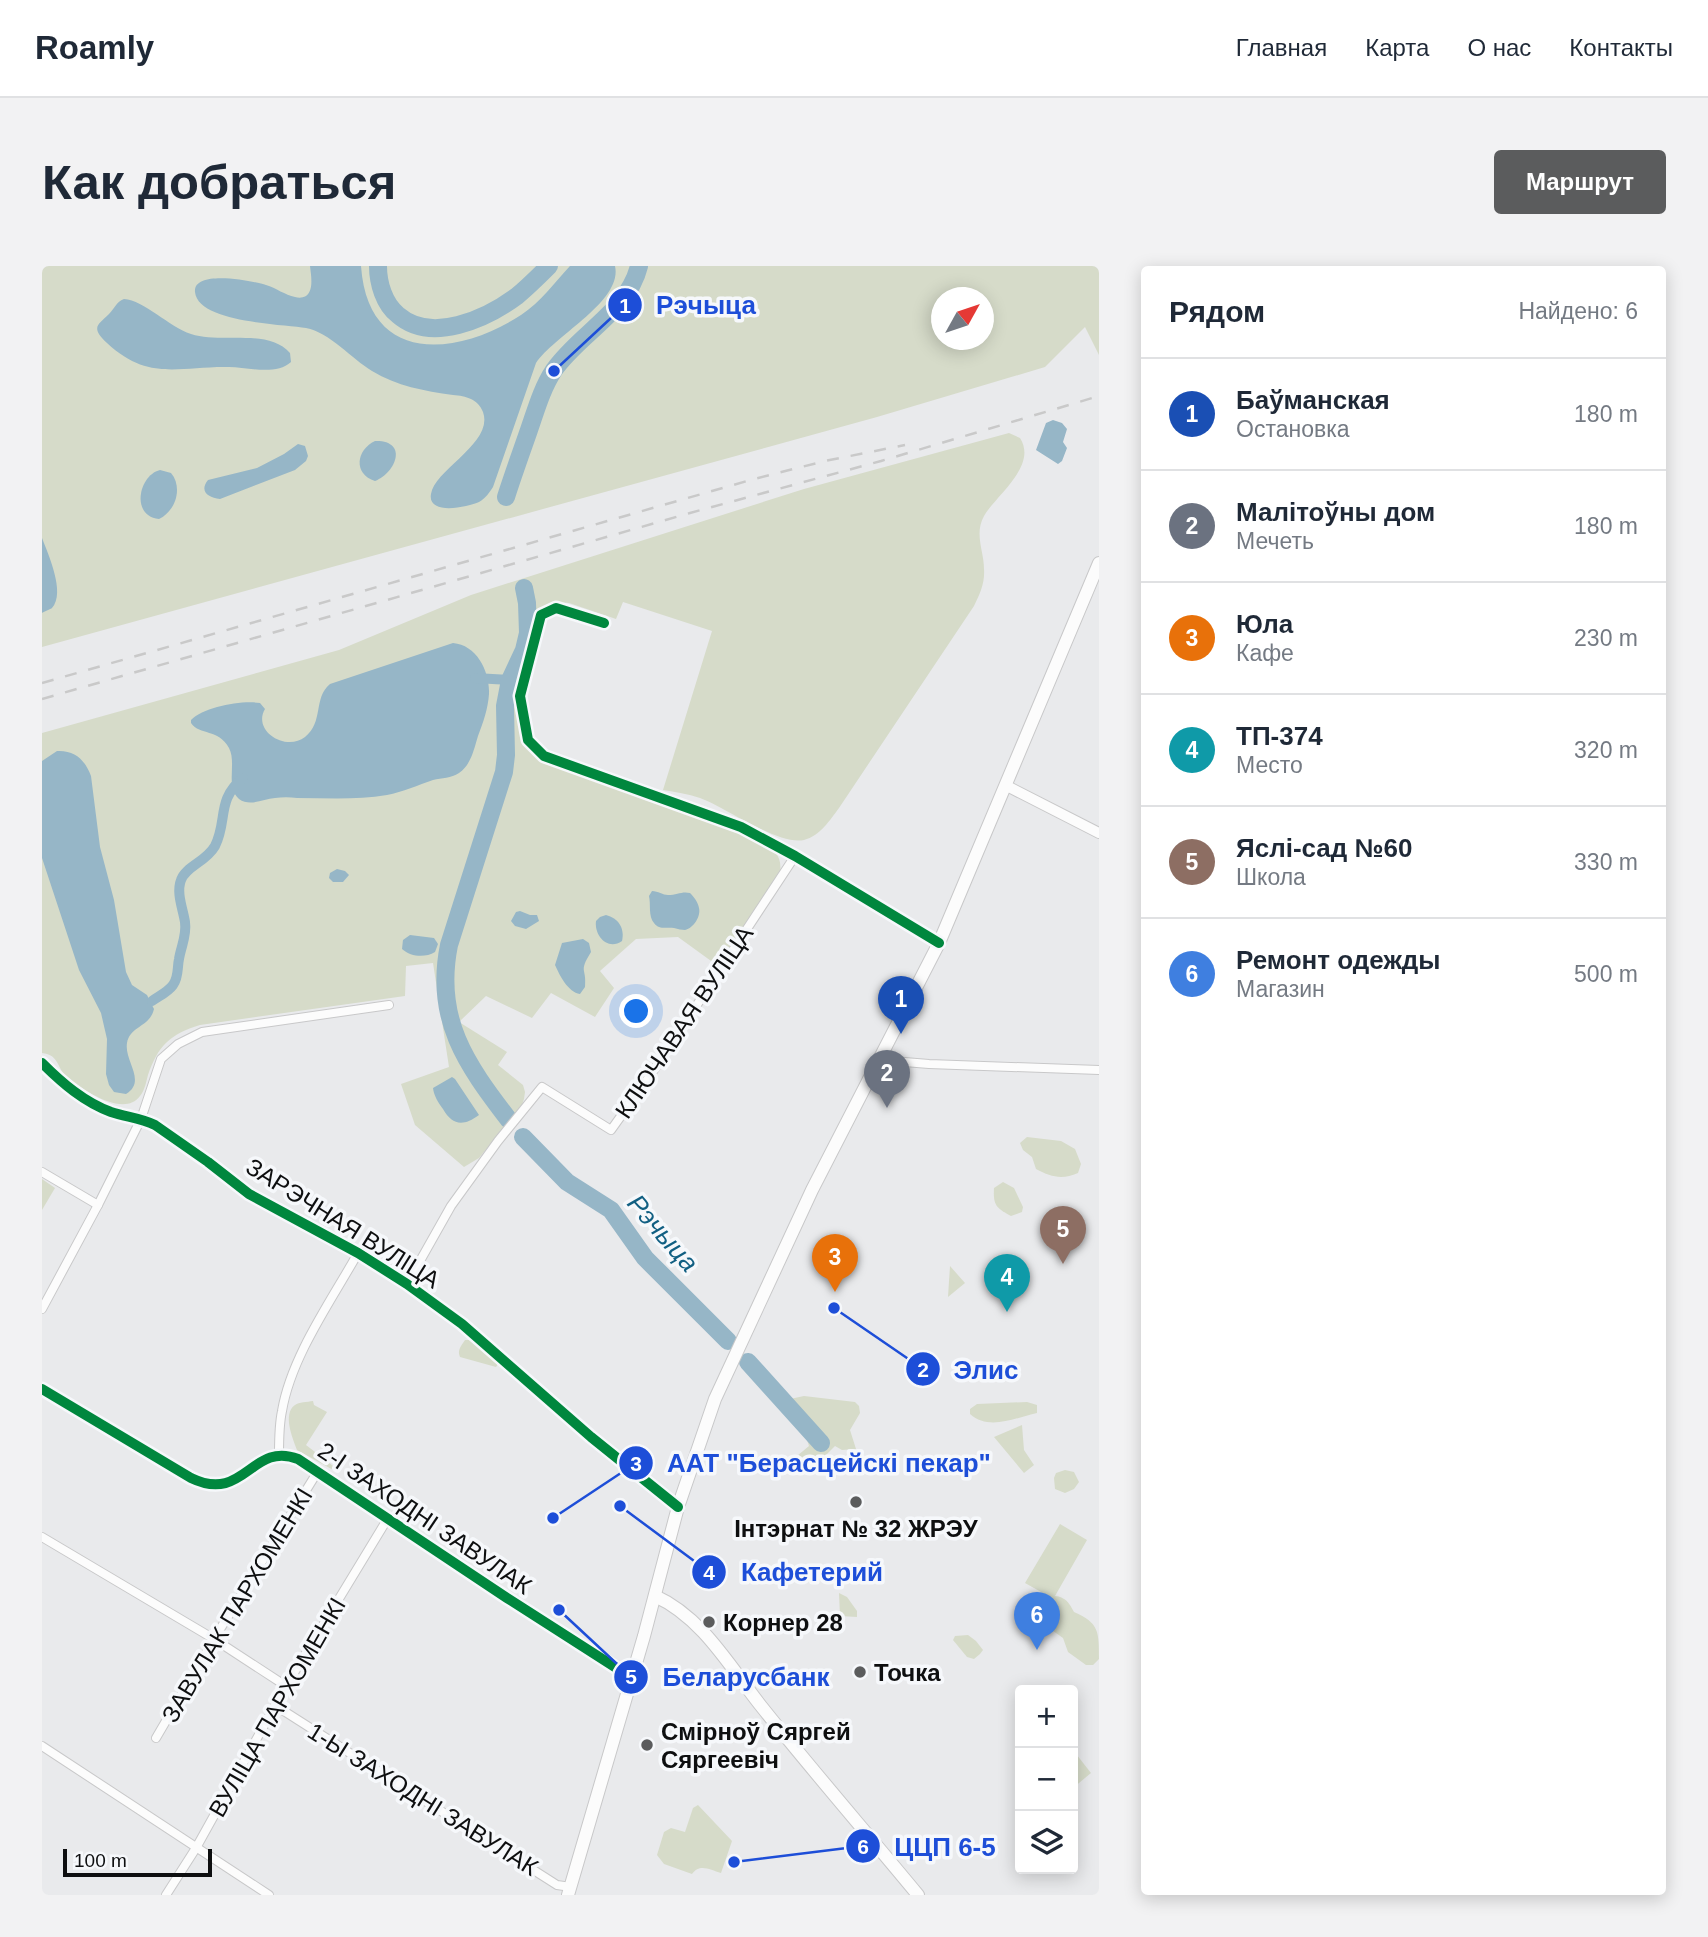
<!DOCTYPE html>
<html lang="ru">
<head>
<meta charset="utf-8">
<style>
	:root { --surface:#fff; --page:#f2f2f3; --text:#1f2937; --muted:#747a83; --line:#e0e1e3; --accent:#5b5c5d }
	body { margin:0; font-family:Arial,sans-serif; background:var(--page); color:var(--text) }
	.controls { position:absolute; right:21px; bottom:21px; display:grid; overflow:hidden; border-radius:7px; box-shadow:0 4px 18px #0003 }
	.controls button { width:63px; height:63px; display:grid; place-items:center; padding:0; border:0; border-bottom:2px solid var(--line); background:var(--surface); color:var(--text); font:35px sans-serif }
	.compass { position:absolute; left:889px; top:21px; width:63px; height:63px; border-radius:50%; background:var(--surface); box-shadow:0 4px 18px #0003; rotate:50deg }
	.scale { position:absolute; left:21px; bottom:18px; width:149px; box-sizing:border-box; padding-left:7px; border:4px solid #0e0f10; border-top:0; font-size:19px; line-height:24px; white-space:nowrap; color:#0e0f10; -webkit-text-stroke:5px #f6f8fb; paint-order:stroke }
	.you { position:absolute; left:595px; top:746px; width:24px; height:24px; margin:-18px; border:5px solid #fff; border-radius:50%; background:#1a73e8; box-shadow:0 0 0 10px #1a73e833 }
	.badge { display:grid; place-items:center; width:46px; height:46px; border-radius:50%; background:var(--accent); color:#fff; font-size:23px; font-weight:700 }
	.pin { position:absolute; translate:-50% -58px; filter:drop-shadow(0 2px 4px #0008) }
	.pin::after { content:''; position:absolute; top:37px; width:24px; height:21px; background:inherit; clip-path:polygon(0 0,100% 0,50% 100%) }
	.list { margin:0; padding:0; list-style:none }
	h2 { display:flex; justify-content:space-between; align-items:center; height:91px; margin:0; padding:0 28px; font-size:30px }
	h2 small { font-size:23px; font-weight:400; color:var(--muted) }
	.list li { display:grid; grid-template-columns:46px 1fr auto; gap:21px; align-items:center; box-sizing:border-box; height:112px; padding:0 28px; border-top:2px solid var(--line) }
	.list b { display:block; font-size:26px; white-space:nowrap }
	.list p { margin:0; font-size:23px; white-space:nowrap; color:var(--muted) }
	.list em { font-size:23px; font-style:normal; color:var(--muted) }
	.icon { flex:none; width:38px; height:38px; fill:none; stroke:currentColor; stroke-width:2; stroke-linecap:round; stroke-linejoin:round }
	.map { position:relative; flex:none; width:1057px; height:1629px; overflow:hidden; border-radius:7px }
	header { display:flex; align-items:center; gap:42px; box-sizing:border-box; height:98px; padding:0 35px; background:var(--surface); border-bottom:2px solid var(--line) }
	header strong { font-size:33px }
	nav { display:flex; gap:38px; margin-inline-start:auto; font-size:24px }
	.intro { display:flex; align-items:center; justify-content:space-between; box-sizing:border-box; height:168px; padding:0 42px }
	h1 { margin:0; font-size:49px }
	.button { padding:18px 32px; border-radius:7px; background:var(--accent); color:#fff; font-size:24px; font-weight:700 }
	main { display:flex; gap:42px; padding:0 42px }
	aside { flex:1; background:var(--surface); border-radius:7px; box-shadow:0 4px 18px #0003 }
	.map>svg:first-child { display:block }
	.green { fill:#d6dbc9; fill-rule:evenodd }
	.water { fill:#96b6c7 }
	.lines { fill:none; stroke-linecap:round; stroke-linejoin:round }
	.canal { stroke:#96b6c7; stroke-width:10 }
	.river { stroke:#96b6c7; stroke-width:18 }
	.minor-casing { stroke:#c8c8c9; stroke-width:10 }
	.tertiary-casing { stroke:#c8c8c9; stroke-width:12 }
	.secondary-casing { stroke:#c8c8c9; stroke-width:14 }
	.minor { stroke:#fcfcfc; stroke-width:8 }
	.tertiary { stroke:#fcfcfc; stroke-width:10 }
	.secondary { stroke:#fcfcfc; stroke-width:12 }
	.rail { stroke:#c9c9c9; stroke-width:2.5; stroke-dasharray:12 12; stroke-linecap:butt }
	.cycleway-casing { stroke:#f6f8fb; stroke-width:15 }
	.cycleway { stroke:#00873e; stroke-width:10 }
	.poi-dot { fill:#5b5c5d; stroke:#f6f8fb; stroke-width:2.5 }
	.labels { text-anchor:middle; dominant-baseline:central; stroke-width:7; stroke-linejoin:round; paint-order:stroke }
	.street-label { font-size:24px; fill:#0e0f10; stroke:#f6f8fb }
	.poi-label { font-size:24px; font-weight:bold; fill:#0e0f10; stroke:#f6f8fb; text-anchor:start }
	.water-label { font-size:26px; font-style:italic; fill:#115f82; stroke:#f6f8fb }
	.leader { fill:none; stroke:#1d4ed8; stroke-width:2.5 }
	.callout-dot { fill:#1d4ed8; stroke:#f6f8fb; stroke-width:2.5 }
	.mark-label { font-size:21px; text-anchor:middle; font-weight:bold; fill:#fff }
	.callout-label { font-size:26px; text-anchor:middle; font-weight:bold; fill:#1d4ed8; stroke:#f6f8fb; stroke-width:7; stroke-linejoin:round; paint-order:stroke }
</style>
</head>
<body>
<header>
<strong>Roamly</strong>
<nav><a>Главная</a><a>Карта</a><a>О нас</a><a>Контакты</a></nav>
</header>
<div class="intro"><h1>Как добраться</h1><a class="button">Маршрут</a></div>
<main>
<div class="map">
<svg width="1057" height="1629" viewBox="0 0 1057 1629">
	<rect width="100%" height="100%" fill="#e9eaec"/>
	<!-- green -->
	<g class="green">
		<path d="M0,0h1057v89l-14,-28 -40,40 -168,50 -835,230zM900,32h42v42h-42z"/>
		<path d="M967,167l11,5c18,28 -24,57 -36,78 -10,18 0,35 0,53 1,14 -4,25 -10,37l-135,202c-9,12 -19,28 -35,32 -25,6 -79,-33 -104,-42 -12,-4 -25,-6 -37,-8l49,-159 -89,-29 -7,17 -47,-16c-10,-1 -17,1 -25,7l-26,86c-4,34 14,61 45,74l195,70c18,9 26,18 21,38l-61,88 -40,-29 -42,2 -36,32 14,17 -19,29 -44,-24 -19,25 -46,-22 -27,26 48,30 -9,13 25,20 2,7 -1,7 -2,6 -43,53 -15,9 -49,-42 -14,-41 48,-17 -16,-104 -27,3 -1,30 -205,29c-30,9 -42,21 -52,50 -2,7 -3,15 -8,21 -16,22 -57,-6 -72,-18 -12,-10 -8,-23 -26,-25v-320l297,-83 132,-55 333,-106z"/>
		<path d="M985,871l34,4 14,8 6,15 -3,9c-16,7 -27,4 -42,-4l-4,-12 -9,-7 -3,-7z"/>
		<path d="M0,913l13,9 -13,22z"/>
		<path d="M961,916l11,6 9,19 -1,5 -11,4c-15,-8 -18,-11 -17,-28z"/>
		<path d="M908,1000l15,17 -17,14z"/>
		<path d="M423,1074h5l25,21 3,3 -2,3 -36,-10c-3,-7 1,-11 5,-17z"/>
		<path d="M762,1130l51,6 4,4 1,7 -10,17 6,19 -14,1 -7,-4 -28,28 -9,-5 -1,-13 12,-10c-3,-14 -17,-23 -24,-35l5,-12z"/>
		<path d="M271,1135l1,4 13,7 -21,33 31,24 -2,2 -38,-21c-4,-11 -15,-36 -2,-45 4,-3 12,-3 18,-4z"/>
		<path d="M985,1136l10,3v8c-23,5 -48,18 -67,1v-5l7,-5z"/>
		<path d="M980,1159l2,25 10,15 -10,8 -30,-36z"/>
		<path d="M1023,1204l9,2 5,10 -5,7 -9,4 -10,-4 -1,-11 2,-5z"/>
		<path d="M1018,1258l27,16 -32,56c11,1 14,7 19,16 25,11 25,19 25,47l-6,6h-7l-18,-13 -5,-14 -24,-17 -2,-12 13,-12 -25,-14z"/>
		<path d="M797,1327l8,4 10,14v6l-17,-1z"/>
		<path d="M926,1369l8,6 7,9 -3,4 -6,5 -7,-2 -14,-17 2,-4z"/>
		<path d="M1031,1484l18,23 -18,15z"/>
		<path d="M656,1539l34,36 -11,32c-11,-3 -21,-10 -29,1l-28,-10 -7,-9 7,-23 7,-4 14,4 8,-24z"/>
	</g>
	<!-- water -->
	<g class="water">
		<path d="M268,0h51c7,99 95,91 160,49 20,-13 33,-32 49,-49h45c8,35 -60,69 -79,97l-43,124c-4,6 -7,11 -14,15 -11,5 -52,14 -48,-8 4,-25 63,-51 52,-82 -5,-13 -17,-16 -30,-17 -29,-4 -56,-9 -81,-24 -20,-12 -43,-39 -66,-43 -22,-4 -108,-5 -111,-36 -2,-23 58,-11 71,-7 10,3 19,10 29,12 4,1 7,1 11,-1 8,-6 5,-21 4,-30z"/>
		<path d="M82,33c20,1 45,28 67,35 30,10 77,-6 99,19l1,9c-15,14 -44,5 -62,5 -50,-1 -80,15 -122,-24 -17,-16 -9,-18 2,-29 6,-6 7,-12 15,-15z"/>
		<path d="M1011,154l9,3 5,6 -4,13 4,6 -5,13 -4,3 -22,-14 10,-27z"/>
		<path d="M333,175c33,-1 22,31 0,40 -22,-7 -19,-31 0,-40z"/>
		<path d="M256,178l7,2 3,10 -2,5 -11,9 -75,29c-12,-1 -21,-8 -12,-19l49,-12 27,-14z"/>
		<path d="M118,204l11,3c12,14 5,38 -12,46 -29,-3 -20,-44 1,-49z"/>
		<path d="M0,272c6,16 24,55 10,70 -1,1 -9,4 -10,5z"/>
		<path d="M411,377c24,2 37,29 36,51 -1,15 -6,29 -11,42 -4,13 -7,29 -19,37 -8,5 -17,5 -26,7 -15,5 -30,12 -46,15 -29,5 -60,3 -90,3 -7,-1 -15,-1 -22,0 -12,1 -25,9 -36,1 -14,-12 -2,-36 -10,-51 -11,-20 -29,-12 -38,-25v-3c13,-13 50,-20 69,-17l5,6c-13,22 21,43 40,28 19,-15 8,-39 25,-53z"/>
		<path d="M15,485c18,-1 28,9 34,25l9,71 14,53 12,72 6,13 15,10 7,14c-4,18 -24,17 -27,34 -3,18 20,38 -1,51l-12,-2 -5,-7 -3,-11 1,-35 -6,-26 -22,-43 -37,-112v-97z"/>
		<path d="M295,603l8,2 4,4 -6,7h-10l-4,-4 1,-5z"/>
		<path d="M610,625c6,0 11,4 16,4 9,0 14,-4 22,-2 4,4 8,9 9,15 2,8 -5,20 -14,22 -3,0 -7,-1 -11,-2 -8,-1 -15,2 -20,-5 -6,-7 -3,-19 -5,-27z"/>
		<path d="M478,645l10,4h7l2,6 -13,8 -11,-3 -4,-5 5,-9z"/>
		<path d="M564,649c12,3 19,13 16,26 -14,10 -28,-5 -26,-20l4,-4z"/>
		<path d="M368,669l24,3 4,6 -3,8c-10,6 -24,5 -33,-3l1,-9z"/>
		<path d="M541,673l6,4 2,9c-13,21 -4,15 -6,35l-5,7c-12,-2 -20,-18 -25,-29l7,-22z"/>
		<path d="M410,811l3,2 24,36c-16,12 -27,10 -36,-6 -5,-7 -9,-13 -10,-21z"/>
	</g>
	<g class="lines">
		<!-- canal -->
		<g class="canal">
			<path d="M433,412l35,2"/>
			<path d="M110,735c7,-5 16,-9 21,-16 6,-8 4,-17 6,-26 2,-13 8,-23 6,-37 -2,-13 -9,-29 -4,-42 5,-14 25,-18 34,-34 13,-26 1,-46 28,-68"/>
		</g>
		<!-- river -->
		<g class="river">
			<path d="M336,0c0,17 6,38 20,49 33,29 88,4 119,-19 11,-9 22,-20 32,-30"/>
			<path d="M464,231c7,-22 15,-44 23,-67 7,-20 13,-42 25,-60 25,-36 74,-59 85,-104"/>
			<path d="M467,854c-43,-56 -75,-101 -60,-175l55,-173 2,-17 -1,-49 5,-26 14,-30 4,-17 -1,-30 -3,-15"/>
			<path d="M481,871l44,45 44,28 34,48 83,83"/>
			<path d="M706,1096l73,81"/>
		</g>
		<!-- minor casing -->
		<g class="minor-casing">
			<g id="minor">
				<path d="M562,357l-48,-15 -15,7 -21,81 8,44 16,16 197,71 54,29 144,87"/>
				<path d="M838,794l49,4 170,6"/>
				<path d="M0,797c20,20 42,39 69,49 15,5 30,6 44,13l53,37 41,32 109,59 49,31 55,40 129,113 87,70"/>
				<path d="M0,906l56,33"/>
				<path d="M365,1018l44,-78 47,-65 44,-54 69,43 45,-63 139,-211"/>
				<path d="M0,1043l56,-104 43,-86 20,-60 17,-15 24,-12 187,-27"/>
				<path d="M0,1123l149,89c54,26 60,-37 107,-19l209,139 125,80"/>
				<path d="M237,1188c0,-14 0,-29 3,-43 9,-54 49,-110 76,-158"/>
				<path d="M0,1271l172,102 72,47"/>
				<path d="M234,1440l281,179 14,2"/>
				<path d="M114,1472l58,-99 104,-168"/>
				<path d="M0,1480l227,149"/>
				<path d="M124,1629l30,-47 90,-162 102,-168"/>
			</g>
		</g>
		<!-- tertiary casing -->
		<g class="tertiary-casing">
			<path id="tertiary" d="M963,519l94,48"/>
		</g>
		<!-- secondary casing -->
		<g class="secondary-casing">
			<g id="secondary">
				<path d="M613,1330c47,21 75,71 106,110 51,64 105,126 157,189"/>
				<path d="M526,1629l76,-259 34,-129 37,-108 97,-209 127,-247 160,-380"/>
			</g>
		</g>
		<!-- minor -->
		<use href="#minor" class="minor"/>
		<!-- tertiary -->
		<use href="#tertiary" class="tertiary"/>
		<!-- secondary -->
		<use href="#secondary" class="secondary"/>
		<!-- rail -->
		<g class="rail">
			<path d="M0,417l712,-204 71,-18 80,-16"/>
			<path d="M0,433l648,-186 191,-52 218,-65"/>
		</g>
		<!-- cycleway casing -->
		<g class="cycleway-casing">
			<g id="cycleway">
				<path d="M562,357l-48,-15 -15,7 -21,81 8,44 16,16 197,71 54,29 144,87"/>
				<path d="M0,797c20,20 42,39 69,49 15,5 30,6 44,13l53,37 41,32 109,59 49,31 55,40 129,113 87,70"/>
				<path d="M0,1123l149,89c54,26 60,-37 107,-19l209,139 125,80"/>
			</g>
		</g>
		<!-- cycleway -->
		<use href="#cycleway" class="cycleway"/>
	</g>
	<!-- markers -->
	<g class="poi-dot">
		<circle cx="814" cy="1236" r="7"/>
		<circle cx="667" cy="1356" r="7"/>
		<circle cx="818" cy="1406" r="7"/>
		<circle cx="605" cy="1479" r="7"/>
	</g>
	<g class="labels">
		<!-- street labels -->
		<g class="street-label">
			<text transform="translate(642 756) rotate(-56)">КЛЮЧАВАЯ ВУЛІЦА</text>
			<text transform="translate(301 957) rotate(32)">ЗАРЭЧНАЯ ВУЛІЦА</text>
			<text transform="translate(383 1252) rotate(34)">2-І ЗАХОДНІ ЗАВУЛАК</text>
			<text transform="translate(195 1339) rotate(-59)">ЗАВУЛАК ПАРХОМЕНКІ</text>
			<text transform="translate(235 1441) rotate(-60)">ВУЛІЦА ПАРХОМЕНКІ</text>
			<text transform="translate(381 1533) rotate(32)">1-Ы ЗАХОДНІ ЗАВУЛАК</text>
		</g>
		<!-- poi labels -->
		<g class="poi-label">
			<text x="814" y="1262" text-anchor="middle">Інтэрнат № 32 ЖРЭУ</text>
			<text x="681" y="1356">Корнер 28</text>
			<text x="832" y="1406">Точка</text>
			<text x="619" y="1465">Смірноў Сяргей<tspan x="619" dy="28">Сяргеевіч</tspan></text>
		</g>
		<!-- water labels -->
		<g class="water-label">
			<text transform="translate(621 967) rotate(49)">Рэчыца</text>
		</g>
	</g>
	<!-- callouts -->
	<path class="leader" d="M512 105L583 39M792 1042L881 1103M511 1252L594 1197M578 1240L667 1306M517 1344L589 1411M692 1596L821 1580"/>
	<g class="callout-dot">
		<circle cx="512" cy="105" r="7"/>
		<circle cx="792" cy="1042" r="7"/>
		<circle cx="511" cy="1252" r="7"/>
		<circle cx="578" cy="1240" r="7"/>
		<circle cx="517" cy="1344" r="7"/>
		<circle cx="692" cy="1596" r="7"/>
		<circle cx="583" cy="39" r="18"/>
		<circle cx="881" cy="1103" r="18"/>
		<circle cx="594" cy="1197" r="18"/>
		<circle cx="667" cy="1306" r="18"/>
		<circle cx="589" cy="1411" r="18"/>
		<circle cx="821" cy="1580" r="18"/>
	</g>
	<g class="mark-label">
		<text x="583" y="47">1</text>
		<text x="881" y="1111">2</text>
		<text x="594" y="1205">3</text>
		<text x="667" y="1314">4</text>
		<text x="589" y="1418">5</text>
		<text x="821" y="1588">6</text>
	</g>
	<g class="callout-label">
		<text x="664" y="48">Рэчыца</text>
		<text x="944" y="1113">Элис</text>
		<text x="787" y="1206">ААТ "Берасцейскі пекар"</text>
		<text x="770" y="1315">Кафетерий</text>
		<text x="704" y="1420">Беларусбанк</text>
		<text x="903" y="1590">ЦЦП 6-5</text>
	</g>
</svg>
<div class="controls">
<button>+</button>
<button>−</button>
<button><svg class="icon" aria-label="layers" viewBox="0 0 24 24"><path d="M12 4l9 5-9 5-9-5zM3 14l9 5 9-5"/></svg></button>
</div>
<svg class="compass" viewBox="-18 -18 36 36"><path d="M0-13l5 13h-10z" fill="#e53935"/><path d="M0 13l5-13h-10z" fill="#747a83"/></svg>
<div class="scale">100 m</div>
<div class="you"></div>
<div class="pin badge" style="left:859px;top:768px;background:#1a4fb4">1</div>
<div class="pin badge" style="left:845px;top:842px;background:#6b7280">2</div>
<div class="pin badge" style="left:793px;top:1026px;background:#e8710a">3</div>
<div class="pin badge" style="left:965px;top:1046px;background:#0f9aa8">4</div>
<div class="pin badge" style="left:1021px;top:998px;background:#8d6e63">5</div>
<div class="pin badge" style="left:995px;top:1384px;background:#3f7fe0">6</div>
</div>
<aside>
<h2>Рядом<small>Найдено: 6</small></h2>
<ul class="list">
<li><span class="badge" style="background:#1a4fb4">1</span><div><b>Баўманская</b><p>Остановка</p></div><em>180 m</em></li>
<li><span class="badge" style="background:#6b7280">2</span><div><b>Малітоўны дом</b><p>Мечеть</p></div><em>180 m</em></li>
<li><span class="badge" style="background:#e8710a">3</span><div><b>Юла</b><p>Кафе</p></div><em>230 m</em></li>
<li><span class="badge" style="background:#0f9aa8">4</span><div><b>ТП-374</b><p>Место</p></div><em>320 m</em></li>
<li><span class="badge" style="background:#8d6e63">5</span><div><b>Яслі-сад №60</b><p>Школа</p></div><em>330 m</em></li>
<li><span class="badge" style="background:#3f7fe0">6</span><div><b>Ремонт одежды</b><p>Магазин</p></div><em>500 m</em></li>
</ul>
</aside>
</main>
</body>
</html>
